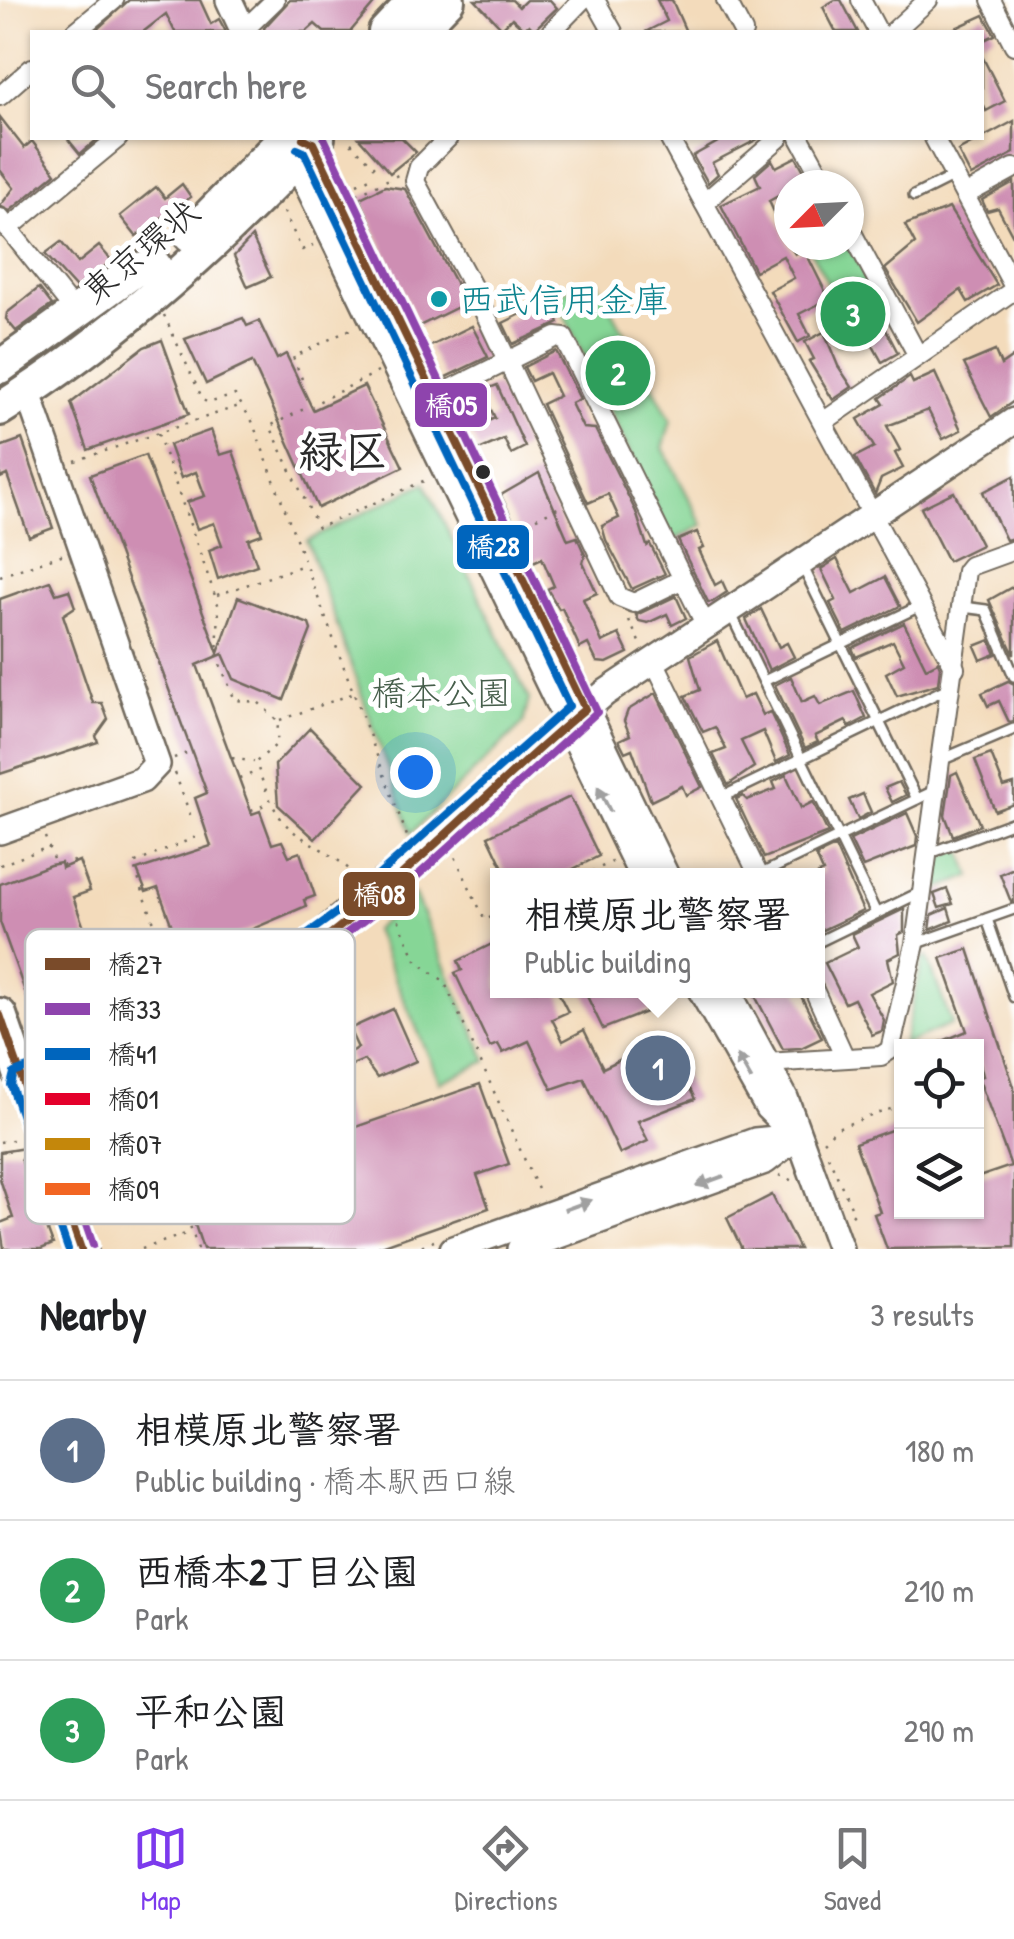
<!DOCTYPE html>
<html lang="en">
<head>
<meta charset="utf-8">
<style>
	:root { --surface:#fff; --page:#f2f2f2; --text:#202124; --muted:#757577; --line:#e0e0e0; --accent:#7c3aed }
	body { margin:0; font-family:"Patrick Hand","Klee One",sans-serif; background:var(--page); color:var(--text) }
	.controls { position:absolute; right:30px; bottom:30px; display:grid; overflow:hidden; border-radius:0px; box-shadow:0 2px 8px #0004 }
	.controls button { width:90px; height:90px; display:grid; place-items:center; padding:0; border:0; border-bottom:2px solid var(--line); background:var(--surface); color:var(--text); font:50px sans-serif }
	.compass { position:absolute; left:774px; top:170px; width:90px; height:90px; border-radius:50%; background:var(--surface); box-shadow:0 2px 8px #0004; rotate:246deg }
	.you { position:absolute; left:415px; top:772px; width:35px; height:35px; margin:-25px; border:8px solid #fff; border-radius:50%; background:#1a73e8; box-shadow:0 0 0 15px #1a73e833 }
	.badge { display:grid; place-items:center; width:65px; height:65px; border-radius:50%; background:var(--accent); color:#fff; font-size:32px; font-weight:700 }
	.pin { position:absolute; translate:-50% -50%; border:5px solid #fff; box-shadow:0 2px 10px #0006 }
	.popup { position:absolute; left:490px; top:868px; width:335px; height:130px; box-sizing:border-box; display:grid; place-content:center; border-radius:0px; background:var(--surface); filter:drop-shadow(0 2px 8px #0005); font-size:32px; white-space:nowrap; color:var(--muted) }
	.popup b { font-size:38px; color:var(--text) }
	.popup::after { content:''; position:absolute; left:50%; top:100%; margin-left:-20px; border:20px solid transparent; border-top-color:var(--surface) }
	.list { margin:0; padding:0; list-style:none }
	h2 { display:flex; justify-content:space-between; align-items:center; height:130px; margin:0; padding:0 40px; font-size:42px }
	h2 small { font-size:32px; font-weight:400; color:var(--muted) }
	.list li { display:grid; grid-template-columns:65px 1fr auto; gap:30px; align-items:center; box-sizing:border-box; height:140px; padding:0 40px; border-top:2px solid var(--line) }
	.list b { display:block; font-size:38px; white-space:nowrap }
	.list p { margin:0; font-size:32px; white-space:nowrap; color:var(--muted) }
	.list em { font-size:32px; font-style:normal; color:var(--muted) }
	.icon { flex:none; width:55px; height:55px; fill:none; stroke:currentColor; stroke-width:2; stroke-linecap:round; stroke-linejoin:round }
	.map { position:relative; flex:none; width:1014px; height:1249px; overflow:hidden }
	.search { position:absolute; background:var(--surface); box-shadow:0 2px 8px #0004; left:30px; right:30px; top:30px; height:110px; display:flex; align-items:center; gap:25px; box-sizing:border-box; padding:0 35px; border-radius:0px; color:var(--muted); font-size:38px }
	.sheet { height:550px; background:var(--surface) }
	nav { display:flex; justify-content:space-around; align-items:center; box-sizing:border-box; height:140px; border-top:2px solid var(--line); background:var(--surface); font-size:28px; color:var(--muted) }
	nav a { display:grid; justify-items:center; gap:5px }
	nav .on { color:var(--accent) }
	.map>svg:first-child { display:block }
	.green { fill:#86d696; stroke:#588060; stroke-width:2.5 }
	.building { fill:#ce8eb3 }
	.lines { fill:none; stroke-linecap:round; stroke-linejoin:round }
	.lane-casing { stroke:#71695d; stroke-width:14 }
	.street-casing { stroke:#71695d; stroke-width:22 }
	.secondary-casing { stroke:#71695d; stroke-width:30 }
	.highway-casing { stroke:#71695d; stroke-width:38 }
	.path { stroke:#71695d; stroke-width:2.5; stroke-dasharray:2.5 8; stroke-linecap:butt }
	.lane { stroke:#fff; stroke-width:9 }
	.street { stroke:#fff; stroke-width:18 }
	.secondary { stroke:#fff; stroke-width:25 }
	.highway { stroke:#fff; stroke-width:32 }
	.bus-1-casing { stroke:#fff; stroke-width:15 }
	.bus-2-casing { stroke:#fff; stroke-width:15 }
	.bus-3-casing { stroke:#fff; stroke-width:15 }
	.bus-1 { stroke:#7a4b2a; stroke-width:8 }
	.bus-2 { stroke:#8e44ad; stroke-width:8 }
	.bus-3 { stroke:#0065bd; stroke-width:8 }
	.oneway { fill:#a0a0a0 }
	.culture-dot { fill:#0f9aa8; stroke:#fff; stroke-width:4 }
	.bus-dot { fill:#2b2b2b; stroke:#fff; stroke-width:4 }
	.labels { text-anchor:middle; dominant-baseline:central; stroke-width:10; stroke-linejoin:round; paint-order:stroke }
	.street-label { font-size:35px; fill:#2b2b2b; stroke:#fff }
	.culture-label { font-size:35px; fill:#0d838f; stroke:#fff; text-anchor:start }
	.park-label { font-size:35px; fill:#465e4b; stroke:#fff }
	.district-label { font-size:45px; font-weight:bold; fill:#2b2b2b; stroke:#fff }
	.key { fill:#fff; stroke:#bfbfbf; stroke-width:2.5 }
	.key-label { font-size:28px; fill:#2b2b2b }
	.line-badge { stroke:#fff; stroke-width:4 }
	.badge-label { font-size:28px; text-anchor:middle; font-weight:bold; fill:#fff }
</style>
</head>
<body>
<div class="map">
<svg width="1014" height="1249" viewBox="0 0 1014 1249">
	<rect width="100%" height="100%" fill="#fff"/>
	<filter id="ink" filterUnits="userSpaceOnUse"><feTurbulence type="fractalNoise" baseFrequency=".01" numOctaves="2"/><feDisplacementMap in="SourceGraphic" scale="20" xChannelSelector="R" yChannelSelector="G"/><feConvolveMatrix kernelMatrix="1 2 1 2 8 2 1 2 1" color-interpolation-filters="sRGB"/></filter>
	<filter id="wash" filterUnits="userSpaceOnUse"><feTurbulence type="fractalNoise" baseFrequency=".0048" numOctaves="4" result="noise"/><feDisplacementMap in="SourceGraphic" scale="40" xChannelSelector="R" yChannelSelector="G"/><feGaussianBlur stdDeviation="2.25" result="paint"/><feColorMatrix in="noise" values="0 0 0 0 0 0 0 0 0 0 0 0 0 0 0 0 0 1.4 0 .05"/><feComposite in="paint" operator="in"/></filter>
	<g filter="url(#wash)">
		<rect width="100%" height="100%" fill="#f3dbbb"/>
		<!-- green -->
		<g class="green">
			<path d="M807,245h42l41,73 -54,27 -20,-36 20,-11z"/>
			<path d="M597,282l74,138 -8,28 40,77 -31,16 -117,-245 26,-13z"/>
			<path d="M425,483l104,216 -6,25 -112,109 -104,-292z"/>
			<path d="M961,848l10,28 -43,17 2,-29z"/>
			<path d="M414,894l73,167 -47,21 -66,-152z"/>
			<path d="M927,957l25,67 -49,21 20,-86z"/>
		</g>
		<g id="blocks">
			<!-- building -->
			<g class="building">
				<path d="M129,0h71l11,24 8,-5 7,13h-51l-9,-18 -23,18h-49z"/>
				<path d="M290,0h87l-27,32h-26l-9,-8 -9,8h-41l-1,-4z"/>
				<path d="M475,0h37l7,7 7,-7h24l7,8 -23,22 -5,-5 -5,4 -12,-11 -10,10z"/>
				<path d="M657,0h15l14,32h-41l22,-11z"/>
				<path d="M835,0h6l17,32h-22l-13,-25z"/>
				<path d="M984,15l11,20 -13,6v-9h-35z"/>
				<path d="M982,56l23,45 -19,10 -4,-9z"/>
				<path d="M0,117l24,31 8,-7 24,32 -46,38 -10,-5 14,-18 -14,-18z"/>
				<path d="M1014,121v32l-43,23 -13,-25z"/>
				<path d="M67,138h32l-19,16z"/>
				<path d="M359,138h43l14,14 -26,21z"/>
				<path d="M725,138h35l-48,25 6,11 -10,9 -15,-27z"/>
				<path d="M796,157l16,28h-23v5l-20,11 20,44 6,9 9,-5 25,50 -30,15 11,22 -12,6 -28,-51 24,-13 -11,-22 -28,15 -34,-66 39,-19 -5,-11 17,-15 4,7z"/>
				<path d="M1014,182v56l-16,-30 -11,3 -5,-11z"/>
				<path d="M182,184l9,13 -55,39 -16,-20 36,-29 9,11z"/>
				<path d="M385,186l20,3 61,114 -47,23 -59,-128z"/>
				<path d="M949,208l48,77 -29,17 -7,-12 -44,32 -32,-53 30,-25 -10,-19z"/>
				<path d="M252,237l19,40 -23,10 -14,-31z"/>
				<path d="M61,242l17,21 21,-17 13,15 -36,27 -31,-34z"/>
				<path d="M39,288l13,17 -36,26 -10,-12 1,-6z"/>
				<path d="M552,299l7,24 -46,21 -10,-21z"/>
				<path d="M243,318l4,8 12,-5 18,38 9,-5 27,56 51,-24 39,81 -85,41 -66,-146 -46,22 -21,-45z"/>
				<path d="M883,324l15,29 -16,9 -16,-29z"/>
				<path d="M472,326l16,31 -44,21 -15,-31z"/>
				<path d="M824,332l14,34 14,21 -19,13 -24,-39 5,-2 -9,-17z"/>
				<path d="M162,340l27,74 -101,36 -17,-47 73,-56z"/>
				<path d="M556,351l24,48 -9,4 12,25 12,1 41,83 11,34 3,-2 15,30 -33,15 -26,-49 -4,-14 17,-8 -11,-24 -20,9 -46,-99 17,-8 -11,-23 -17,8 -7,-14z"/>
				<path d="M995,351l6,14 13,-9v45l-23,16 -27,-53z"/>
				<path d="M935,373l26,57 -18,9 -15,-29 -41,16 13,24 -5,3 8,15 -22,11 -6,15 -20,-37 19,-10 -16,-28 26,-15 -4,-6 30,-21 3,6z"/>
				<path d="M497,385l28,62 -14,7 -7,-15 -25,11 -10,-20 26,-12 -13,-27z"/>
				<path d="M211,430l9,25 13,-4 29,83 -14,5 9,26 -39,14 -9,-29 13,-5 -8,-22 -17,6 -10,-27 18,-6 -9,-24 -15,6 -12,-33z"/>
				<path d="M22,439l31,89 -24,9 -22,-62 -7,3v-31z"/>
				<path d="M145,455l73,198 20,-56 71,27 2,6 -27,70 -50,-21 -11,-25 -26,11 55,149 8,-3 12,33 10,-3 7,15 11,-4 15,44 -11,4 2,6 -86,37 9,25 -37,13 -34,-93 -12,4 -9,-22 74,-24 -16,-48 12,-5 -117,-318z"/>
				<path d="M539,473l29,67 9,-3 8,18 -2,8 14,30 -14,6 19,43 17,-8 9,19 -21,10 -10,-1 -9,-18 -8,4 -18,-40 -3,1 -12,-20 7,-3 -12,-28 -9,4 -32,-67z"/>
				<path d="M1014,476v62l-8,2 -23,-48z"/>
				<path d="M954,492l27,53 -33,16 -27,-53z"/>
				<path d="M697,532l7,16 -5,2 16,35 7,-4 5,11 -15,10h-4l-30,-62z"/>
				<path d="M837,559l17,34 31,-16 15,29 -55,27 -15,-30 6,-3 -15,-31z"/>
				<path d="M50,581l6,13 13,-4 6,17 -12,8 30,88h9l6,16 -12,17 2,6 -98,32v-175z"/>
				<path d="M1014,586v69l-25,-55z"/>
				<path d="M676,596l10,22 -14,7 -5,-11 -19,9 -9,-2 -3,-6z"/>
				<path d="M761,609l18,38 8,-4 7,14 -25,13 -23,-51z"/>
				<path d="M904,623l22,45 12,-6 2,5 -2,17 -41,12 -11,-23 18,-10 -11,-22 -37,16 -4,-9z"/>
				<path d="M990,640l6,14 -15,6 -6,-14z"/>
				<path d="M717,641l25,58 11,-5 10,21 7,-3 20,43 -14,7 -13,-31 -22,10 13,26 -26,18 -15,-31 13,-5 -11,-22 -12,5 -18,-36 15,-6 -10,-34z"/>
				<path d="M791,677l11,25 13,-6 5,9 34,-14 12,27 -17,9 -3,-6 -31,15 3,6 -13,6 -30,-63z"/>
				<path d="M1008,681l6,3v37l-5,1 -10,-21 -11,5 -6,-13z"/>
				<path d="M656,693l46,94 -16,8 -4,-9 -31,15 -19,-52 -7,3 -6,-12 11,-5 -6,-14 4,-11z"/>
				<path d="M310,728l56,56 -51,55 -37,-34 -3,-40z"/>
				<path d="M991,754l13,33 10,-3v20l-19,7 -20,-51z"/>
				<path d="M957,772l23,53 -27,11 -8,-21 6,-40z"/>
				<path d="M786,775l15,33 12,-6 15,31 -64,25 -28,-59 7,-3 4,4 29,-11 -3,-7z"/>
				<path d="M899,782l7,13 -14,7 -7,-14z"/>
				<path d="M863,794l8,18 -13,7 -9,-19z"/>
				<path d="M570,797l29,59 -40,20h-52l-19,-40z"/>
				<path d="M907,813l10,23 -1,10 -53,21 -13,-27z"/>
				<path d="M835,847l28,64 -45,21v-58l5,-2 -7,-16z"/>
				<path d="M79,861l11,30 -17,6 40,113 -60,22 -4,-14 -13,4 -36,-100v-38l50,-19 11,-2 1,5z"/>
				<path d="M1014,868v33l-3,1 -11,-28z"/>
				<path d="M947,889l6,15 -14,4 -5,-14z"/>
				<path d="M948,908l4,13 -22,9 2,-15z"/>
				<path d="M904,909v23l-6,3 2,18 -12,6 5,22 -24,12 15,27 -2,11 -10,4 -18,-36 -9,4 -20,-40 33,-16 -6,-13z"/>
				<path d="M498,941v49h59l11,22 -16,7 11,22 21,-11 19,38 62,-30 30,61 -57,22 10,20 -28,13 -36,-76 -32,11 -23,-48 -26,12 -5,-9 -8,3 -35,-74 7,-3 -4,-9z"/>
				<path d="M968,949l46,138v160l-127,2 -13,-35 6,-2 -25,-69 47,-17v86h74v-34l35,-12 -33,-89 5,-1 -7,-30h-45l36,-15 -26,-73z"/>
				<path d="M584,990h75l7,14 -63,25z"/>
				<path d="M752,990h46l24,48 -21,10 -18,1z"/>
				<path d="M393,1009l23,52 -39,17 -13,-18 -12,5 -5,-12 11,-5 -9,-19z"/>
				<path d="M312,1020l38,109 130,-45 29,80 -32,11 12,33 -116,41h-170l-9,-27 29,-10 -51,-143z"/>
				<path d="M25,1148l3,8 -7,3 32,85 -12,5h-37l-4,-26 13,-5 -13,-39v-27z"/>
				<path d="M772,1195l27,54h-57l-15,-31z"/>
			</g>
		</g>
	</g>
	<g filter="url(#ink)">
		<use href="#blocks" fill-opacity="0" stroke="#71695d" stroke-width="2.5"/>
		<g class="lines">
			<!-- lane casing -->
			<g class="lane-casing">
				<g id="lane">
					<path d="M914,196l40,-20"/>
					<path d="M802,565l115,234"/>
					<path d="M963,607l23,3 28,66"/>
					<path d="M731,614l145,299"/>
					<path d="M764,681l156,-75"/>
					<path d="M941,760l73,-31"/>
					<path d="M722,797l228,-110"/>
					<path d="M930,853l84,-31"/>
					<path d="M759,875l175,-84"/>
					<path d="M987,919l27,78"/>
					<path d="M818,942l103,-50"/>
					<path d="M915,944l99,-35"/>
				</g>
			</g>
			<!-- street casing -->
			<g class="street-casing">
				<g id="street">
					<path d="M595,0l18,32"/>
					<path d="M726,0l17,32"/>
					<path d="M861,0l17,32"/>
					<path d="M991,0l23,45"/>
					<path d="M75,32l39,-32"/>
					<path d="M242,32l33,-32"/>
					<path d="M551,32l31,-32"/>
					<path d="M893,32l35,-32"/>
					<path d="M0,96l32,-28"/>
					<path d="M448,138l-29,29 -4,14 57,105 147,311 15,6 49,-24"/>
					<path d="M669,138l286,530"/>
					<path d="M800,138l26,47"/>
					<path d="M934,138l80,149"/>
					<path d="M965,195l49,-27"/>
					<path d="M704,203l75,-65"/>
					<path d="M0,218l76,95"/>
					<path d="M849,227l69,129"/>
					<path d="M8,229l110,-91"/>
					<path d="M435,397l121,-60 8,1 143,290"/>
					<path d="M823,422l191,-132"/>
					<path d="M654,661l105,215"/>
					<path d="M814,990l31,68"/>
					<path d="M766,1063l115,-7 9,-6 25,-106 51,-373 4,-5 44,-16"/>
				</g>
			</g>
			<!-- secondary casing -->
			<g class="secondary-casing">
				<g id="secondary">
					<path d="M229,0l15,32"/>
					<path d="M303,138l10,5 353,733"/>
					<path d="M294,145l2,16 346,715"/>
					<path d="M0,831l142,-51 15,-16 -124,-357"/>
					<path d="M701,990l67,118 25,25"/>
					<path d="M727,990l58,108 55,151"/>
					<path d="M23,1081l168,-61 77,-41 337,-286 409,-272"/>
					<path d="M453,1249l302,-108 41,-4"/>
					<path d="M520,1249l245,-88 31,-24"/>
				</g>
			</g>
			<!-- highway casing -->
			<g class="highway-casing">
				<g id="highway">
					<path d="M385,32l30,-32"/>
					<path d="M417,32l31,-32"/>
					<path d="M190,235l95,-97"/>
					<path d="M0,367l135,-97 20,-4"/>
					<path d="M0,409c119,-74 222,-170 318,-271"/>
					<path d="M0,1015l81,234"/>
				</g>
			</g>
			<!-- path -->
			<g class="path">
				<path d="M351,143l24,24"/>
				<path d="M357,184l17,-8"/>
				<path d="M357,194l43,-20"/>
				<path d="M284,212l18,38 11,-5"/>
				<path d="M164,315l39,85 5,3 27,-8 17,26 155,415"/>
				<path d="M378,372l-108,54 48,102 110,-49"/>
				<path d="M302,379l-9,-22 62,-30"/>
				<path d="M158,434l61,173 -2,50 18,43 23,2 20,19 -1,23 -21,18c28,90 45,62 103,116"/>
				<path d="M75,461l167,-56"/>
				<path d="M517,527l43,-20"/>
				<path d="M0,576l64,-22"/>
				<path d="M217,595l87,-30"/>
				<path d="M629,620l11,24"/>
				<path d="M280,720l72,-26"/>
				<path d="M174,758l18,-7"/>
				<path d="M232,758l22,4"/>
				<path d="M175,773l17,47"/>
				<path d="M239,778l18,-6"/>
				<path d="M251,810l17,-6"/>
				<path d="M45,837l10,28"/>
				<path d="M451,848l34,72 13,-6"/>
				<path d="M0,865l49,-18"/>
				<path d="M62,866l18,-8"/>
				<path d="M582,876l30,-14"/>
				<path d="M719,876l18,-9"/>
				<path d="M390,901l27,61 27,19 97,215"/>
				<path d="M182,1000l-49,-136 65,-28"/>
				<path d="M158,1056l53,149"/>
				<path d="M823,1141l14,-13 65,-23"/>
				<path d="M0,1142l18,-3"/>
				<path d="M828,1156l26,57 -3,3"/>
				<path d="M779,1175l16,7"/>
				<path d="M142,1249l49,-17"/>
				<path d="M198,1249l-12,-35 33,-12"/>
				<path d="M412,1249l22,-8"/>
			</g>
			<!-- lane -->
			<use href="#lane" class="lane"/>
			<!-- street -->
			<use href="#street" class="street"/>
			<!-- secondary -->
			<use href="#secondary" class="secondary"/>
			<!-- highway -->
			<use href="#highway" class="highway"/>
			<!-- bus-1 casing -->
			<g class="bus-1-casing">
				<g id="bus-1">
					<path d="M0,1015l81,234"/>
					<path d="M23,1081c78,-27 160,-50 232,-94 122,-75 220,-187 330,-278l-272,-566 -10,-5"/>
				</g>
			</g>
			<!-- bus-2 casing -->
			<g class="bus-2-casing">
				<path id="bus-2" d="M93,1245l-54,-156 139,-50 86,-43 129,-98 204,-186 -273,-574"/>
			</g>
			<!-- bus-3 casing -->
			<g class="bus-3-casing">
				<path id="bus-3" d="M68,1249l-57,-164 3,-12 154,-57 82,-41 86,-62 233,-207 -265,-554 -7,-3"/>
			</g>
			<!-- bus-1 -->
			<use href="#bus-1" class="bus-1"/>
			<!-- bus-2 -->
			<use href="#bus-2" class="bus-2"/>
			<!-- bus-3 -->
			<use href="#bus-3" class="bus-3"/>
		</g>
		<!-- one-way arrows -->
		<defs><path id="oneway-solid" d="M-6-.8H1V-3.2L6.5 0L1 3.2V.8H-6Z" transform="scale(2.5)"/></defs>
		<g class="oneway">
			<use href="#oneway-solid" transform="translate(604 799) rotate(-116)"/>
			<use href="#oneway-solid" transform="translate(744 1067) rotate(-120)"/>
			<use href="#oneway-solid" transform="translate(710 1181) rotate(160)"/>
			<use href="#oneway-solid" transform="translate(578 1205) rotate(-20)"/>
		</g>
	</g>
	<!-- markers -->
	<circle class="culture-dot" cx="439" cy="299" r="10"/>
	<circle class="bus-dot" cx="483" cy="472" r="9"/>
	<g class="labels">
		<!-- street labels -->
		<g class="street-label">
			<text transform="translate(140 251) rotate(-40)">東京環状</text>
		</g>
		<!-- culture labels -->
		<g class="culture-label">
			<text x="459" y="299">西武信用金庫</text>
		</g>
		<!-- park labels -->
		<g class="park-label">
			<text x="441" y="692">橋本公園</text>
		</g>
		<!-- district labels -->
		<g class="district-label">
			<text x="343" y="450">緑区</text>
		</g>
	</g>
	<!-- legend -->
	<rect x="25" y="929" width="330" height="295" rx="15" class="key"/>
	<rect x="45" y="958" width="45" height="12" fill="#7a4b2a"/>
	<rect x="45" y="1003" width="45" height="12" fill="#8e44ad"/>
	<rect x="45" y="1048" width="45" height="12" fill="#0065bd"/>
	<rect x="45" y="1093" width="45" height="12" fill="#e4002b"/>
	<rect x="45" y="1138" width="45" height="12" fill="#c4870b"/>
	<rect x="45" y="1183" width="45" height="12" fill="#f26522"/>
	<g class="key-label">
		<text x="108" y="974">橋27</text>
		<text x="108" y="1019">橋33</text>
		<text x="108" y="1064">橋41</text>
		<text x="108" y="1109">橋01</text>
		<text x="108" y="1154">橋07</text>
		<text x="108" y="1199">橋09</text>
	</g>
	<g class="line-badge">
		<rect x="413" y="381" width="76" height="48" rx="10" fill="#8e44ad"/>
		<rect x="455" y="523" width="76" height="48" rx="10" fill="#0065bd"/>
		<rect x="341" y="870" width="76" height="48" rx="10" fill="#7a4b2a"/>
	</g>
	<g class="badge-label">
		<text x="451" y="415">橋05</text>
		<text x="493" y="556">橋28</text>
		<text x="379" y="904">橋08</text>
	</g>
</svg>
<div class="controls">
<button><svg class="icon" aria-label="locate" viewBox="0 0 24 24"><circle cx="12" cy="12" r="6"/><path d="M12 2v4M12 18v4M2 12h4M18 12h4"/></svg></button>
<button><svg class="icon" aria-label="layers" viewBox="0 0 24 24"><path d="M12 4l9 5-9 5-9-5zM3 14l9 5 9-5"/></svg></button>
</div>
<svg class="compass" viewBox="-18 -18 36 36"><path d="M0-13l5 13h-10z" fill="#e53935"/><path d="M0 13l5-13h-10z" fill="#757577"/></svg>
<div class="you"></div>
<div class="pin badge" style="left:658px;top:1068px;background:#5c6f8a">1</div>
<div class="popup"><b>相模原北警察署</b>Public building</div>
<div class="pin badge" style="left:618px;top:373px;background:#2e9e5b">2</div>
<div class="pin badge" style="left:853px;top:314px;background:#2e9e5b">3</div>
<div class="search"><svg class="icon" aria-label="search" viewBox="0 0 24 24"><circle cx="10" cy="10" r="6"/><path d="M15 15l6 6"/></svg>Search here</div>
</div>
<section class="sheet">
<h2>Nearby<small>3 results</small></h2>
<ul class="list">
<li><span class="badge" style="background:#5c6f8a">1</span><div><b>相模原北警察署</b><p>Public building · 橋本駅西口線</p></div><em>180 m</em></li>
<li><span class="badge" style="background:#2e9e5b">2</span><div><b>西橋本2丁目公園</b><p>Park</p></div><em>210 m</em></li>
<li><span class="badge" style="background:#2e9e5b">3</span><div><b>平和公園</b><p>Park</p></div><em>290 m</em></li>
</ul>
</section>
<nav>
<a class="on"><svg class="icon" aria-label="map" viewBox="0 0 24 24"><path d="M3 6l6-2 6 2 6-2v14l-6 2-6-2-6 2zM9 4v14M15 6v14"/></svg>Map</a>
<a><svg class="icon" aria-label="directions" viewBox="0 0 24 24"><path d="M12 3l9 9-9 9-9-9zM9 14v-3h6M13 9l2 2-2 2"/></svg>Directions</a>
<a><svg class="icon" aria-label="saved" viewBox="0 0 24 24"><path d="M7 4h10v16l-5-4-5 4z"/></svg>Saved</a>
</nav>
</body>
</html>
